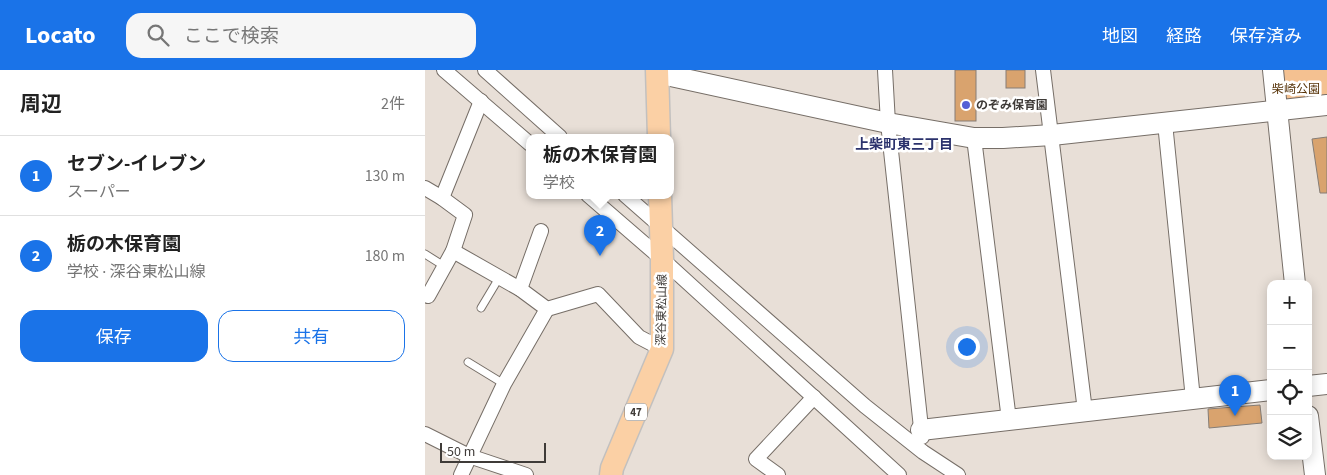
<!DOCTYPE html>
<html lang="ja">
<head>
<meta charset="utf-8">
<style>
	:root { --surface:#fff; --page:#f6f6f6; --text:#222; --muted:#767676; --line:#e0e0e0; --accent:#1a73e8 }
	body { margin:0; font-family:"Source Sans 3","Noto Sans JP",sans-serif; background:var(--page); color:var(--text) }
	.controls { position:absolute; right:15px; bottom:15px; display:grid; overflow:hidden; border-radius:10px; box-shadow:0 2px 12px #0003 }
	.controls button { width:45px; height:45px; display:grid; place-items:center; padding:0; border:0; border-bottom:1px solid var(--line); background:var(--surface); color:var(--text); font:25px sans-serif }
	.scale { position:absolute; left:15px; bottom:12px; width:106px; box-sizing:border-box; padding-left:5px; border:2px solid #3f3b38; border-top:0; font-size:14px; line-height:18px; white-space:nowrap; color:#3f3b38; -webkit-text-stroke:4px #fff; paint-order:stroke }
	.you { position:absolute; left:541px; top:276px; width:18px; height:18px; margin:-12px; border:4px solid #fff; border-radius:50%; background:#1a73e8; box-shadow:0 0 0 8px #1a73e833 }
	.badge { display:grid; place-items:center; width:32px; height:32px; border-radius:50%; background:var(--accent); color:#fff; font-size:16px; font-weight:700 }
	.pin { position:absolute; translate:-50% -41px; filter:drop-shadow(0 1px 2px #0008) }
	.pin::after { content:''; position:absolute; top:26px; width:18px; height:15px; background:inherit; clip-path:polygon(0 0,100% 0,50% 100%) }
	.popup { position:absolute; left:101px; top:64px; width:148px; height:65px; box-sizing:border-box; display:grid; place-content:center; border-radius:10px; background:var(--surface); filter:drop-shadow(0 1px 4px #0005); font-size:16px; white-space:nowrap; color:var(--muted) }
	.popup b { font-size:19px; color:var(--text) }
	.popup::after { content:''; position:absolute; left:50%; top:100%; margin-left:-10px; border:10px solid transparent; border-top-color:var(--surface) }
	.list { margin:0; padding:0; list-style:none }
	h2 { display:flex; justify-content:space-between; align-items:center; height:65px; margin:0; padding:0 20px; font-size:21px }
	h2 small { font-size:16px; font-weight:400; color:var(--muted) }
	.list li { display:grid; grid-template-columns:32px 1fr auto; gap:15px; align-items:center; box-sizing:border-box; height:80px; padding:0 20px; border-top:1px solid var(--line) }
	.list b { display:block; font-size:19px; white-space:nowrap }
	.list p { margin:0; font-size:16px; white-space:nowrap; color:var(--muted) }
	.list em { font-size:16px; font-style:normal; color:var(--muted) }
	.actions { display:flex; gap:10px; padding:15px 20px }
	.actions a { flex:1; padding:11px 0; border:1px solid var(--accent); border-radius:15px; text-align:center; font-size:18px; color:var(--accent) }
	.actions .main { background:var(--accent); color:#fff }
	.icon { flex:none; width:28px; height:28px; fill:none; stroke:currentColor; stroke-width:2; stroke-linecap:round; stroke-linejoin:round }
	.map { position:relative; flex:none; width:902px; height:405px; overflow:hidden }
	header { display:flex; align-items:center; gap:30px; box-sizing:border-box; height:70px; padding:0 25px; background:var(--accent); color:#fff }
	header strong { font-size:24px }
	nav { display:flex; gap:28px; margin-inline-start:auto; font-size:18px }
	.search { width:350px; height:45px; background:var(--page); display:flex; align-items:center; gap:12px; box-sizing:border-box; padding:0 18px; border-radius:15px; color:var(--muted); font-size:19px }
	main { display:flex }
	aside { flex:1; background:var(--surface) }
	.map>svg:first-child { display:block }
	.green { fill:#f4c191 }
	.building { fill:#d9a36e; stroke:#857d76 }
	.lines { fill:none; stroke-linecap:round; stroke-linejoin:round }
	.lane-casing { stroke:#766e67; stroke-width:9 }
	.street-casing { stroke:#766e67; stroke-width:16 }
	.secondary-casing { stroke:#766e67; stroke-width:22 }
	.primary-casing { stroke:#c2c0bf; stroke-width:25 }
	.lane { stroke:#fff; stroke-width:7 }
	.street { stroke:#fff; stroke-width:14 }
	.secondary { stroke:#fff; stroke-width:20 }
	.primary { stroke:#fbd0a5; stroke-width:22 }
	.poi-dot { fill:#545fd5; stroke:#fff; stroke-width:2 }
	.labels { text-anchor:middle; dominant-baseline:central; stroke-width:5; stroke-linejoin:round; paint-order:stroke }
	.shield { fill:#fff; stroke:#797674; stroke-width:1 }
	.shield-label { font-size:11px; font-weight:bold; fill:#3f3b38 }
	.park-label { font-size:12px; fill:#573308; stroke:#fff }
	.poi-label { font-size:12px; font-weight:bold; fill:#3f3b38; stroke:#fff; text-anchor:start }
	.street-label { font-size:12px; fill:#3f3b38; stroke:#fff }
	.neighbourhood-label { font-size:14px; font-weight:bold; fill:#2b326c; stroke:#fff }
</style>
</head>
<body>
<header>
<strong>Locato</strong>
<div class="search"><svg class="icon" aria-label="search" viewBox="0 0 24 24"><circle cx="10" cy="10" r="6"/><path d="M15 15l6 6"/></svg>ここで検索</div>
<nav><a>地図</a><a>経路</a><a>保存済み</a></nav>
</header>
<main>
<aside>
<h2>周辺<small>2件</small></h2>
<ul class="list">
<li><span class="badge">1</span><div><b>セブン-イレブン</b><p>スーパー</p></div><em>130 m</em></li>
<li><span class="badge">2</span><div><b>栃の木保育園</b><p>学校 · 深谷東松山線</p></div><em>180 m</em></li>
</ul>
<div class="actions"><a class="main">保存</a><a>共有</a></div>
</aside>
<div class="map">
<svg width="902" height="405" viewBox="0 0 902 405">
	<rect width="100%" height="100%" fill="#e8dfd7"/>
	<!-- green -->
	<path class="green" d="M849,0h53v35l-49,5z"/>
	<!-- building -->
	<g class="building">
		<rect x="530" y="0" width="21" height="51"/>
		<rect x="581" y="0" width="19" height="18"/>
		<path d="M902,67v56h-7l-8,-54z"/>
		<path d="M835,335l2,18 -53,5 -1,-19z"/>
	</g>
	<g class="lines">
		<!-- lane casing -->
		<g class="lane-casing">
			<g id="lane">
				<path d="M0,184l19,12"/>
				<path d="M56,238l18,-30"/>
				<path d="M43,292l36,22"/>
			</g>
		</g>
		<!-- street casing -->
		<g class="street-casing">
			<g id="street">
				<path d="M19,0l86,74"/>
				<path d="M60,0l75,67"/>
				<path d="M460,0l3,53 34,314"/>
				<path d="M618,0l42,341"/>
				<path d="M740,53l28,276"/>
				<path d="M549,68l35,282"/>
				<path d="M0,118l17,10 23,17 -12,36 -25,45"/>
				<path d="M163,125l74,64 237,216"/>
				<path d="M200,125l240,211 58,46 35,23"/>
				<path d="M17,128l39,-97"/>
				<path d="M28,181l67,38 27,20 51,-15 41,43 23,12"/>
				<path d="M95,219l21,-58"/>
				<path d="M0,364l44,22 57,19"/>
				<path d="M36,405l43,-91 43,-75"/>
				<path d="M353,405l-22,-16 58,-62"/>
			</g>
		</g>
		<!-- secondary casing -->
		<g class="secondary-casing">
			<g id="secondary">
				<path d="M848,0l22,214"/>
				<path d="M232,3l231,50 86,15h29l49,-3 275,-30"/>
				<path d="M883,316l19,-2"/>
				<path d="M883,346l7,59"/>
				<path d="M496,360l350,-40"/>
			</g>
		</g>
		<!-- primary casing -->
		<g class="primary-casing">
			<g id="primary">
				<path d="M232,0l2,67"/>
				<path d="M186,405l1,-7 50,-119v-90l-2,-64"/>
			</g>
		</g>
		<!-- lane -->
		<use href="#lane" class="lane"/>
		<!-- street -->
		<use href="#street" class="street"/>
		<!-- secondary -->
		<use href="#secondary" class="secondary"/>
		<!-- primary -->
		<use href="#primary" class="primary"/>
	</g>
	<!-- markers -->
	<circle class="poi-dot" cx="541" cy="35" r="5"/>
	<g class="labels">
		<!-- shield labels -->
		<rect class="shield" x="200" y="333.5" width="22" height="17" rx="4"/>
		<g class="shield-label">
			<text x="211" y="342">47</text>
		</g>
		<!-- park labels -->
		<g class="park-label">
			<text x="871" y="19">柴崎公園</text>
		</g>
		<!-- poi labels -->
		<g class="poi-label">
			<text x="551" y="35">のぞみ保育園</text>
		</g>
		<!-- street labels -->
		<g class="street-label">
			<text transform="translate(237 240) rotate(-89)">深谷東松山線</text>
		</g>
		<!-- neighbourhood labels -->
		<g class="neighbourhood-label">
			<text x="479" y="75">上柴町東三丁目</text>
		</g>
	</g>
</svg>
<div class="controls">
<button>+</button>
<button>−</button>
<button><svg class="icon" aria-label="locate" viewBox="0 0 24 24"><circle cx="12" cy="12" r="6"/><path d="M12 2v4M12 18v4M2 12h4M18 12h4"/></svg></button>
<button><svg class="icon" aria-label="layers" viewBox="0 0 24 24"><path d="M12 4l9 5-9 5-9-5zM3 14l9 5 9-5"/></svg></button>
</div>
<div class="scale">50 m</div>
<div class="you"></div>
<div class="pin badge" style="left:810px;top:346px">1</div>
<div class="pin badge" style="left:175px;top:186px">2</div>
<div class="popup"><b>栃の木保育園</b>学校</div>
</div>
</main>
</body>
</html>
